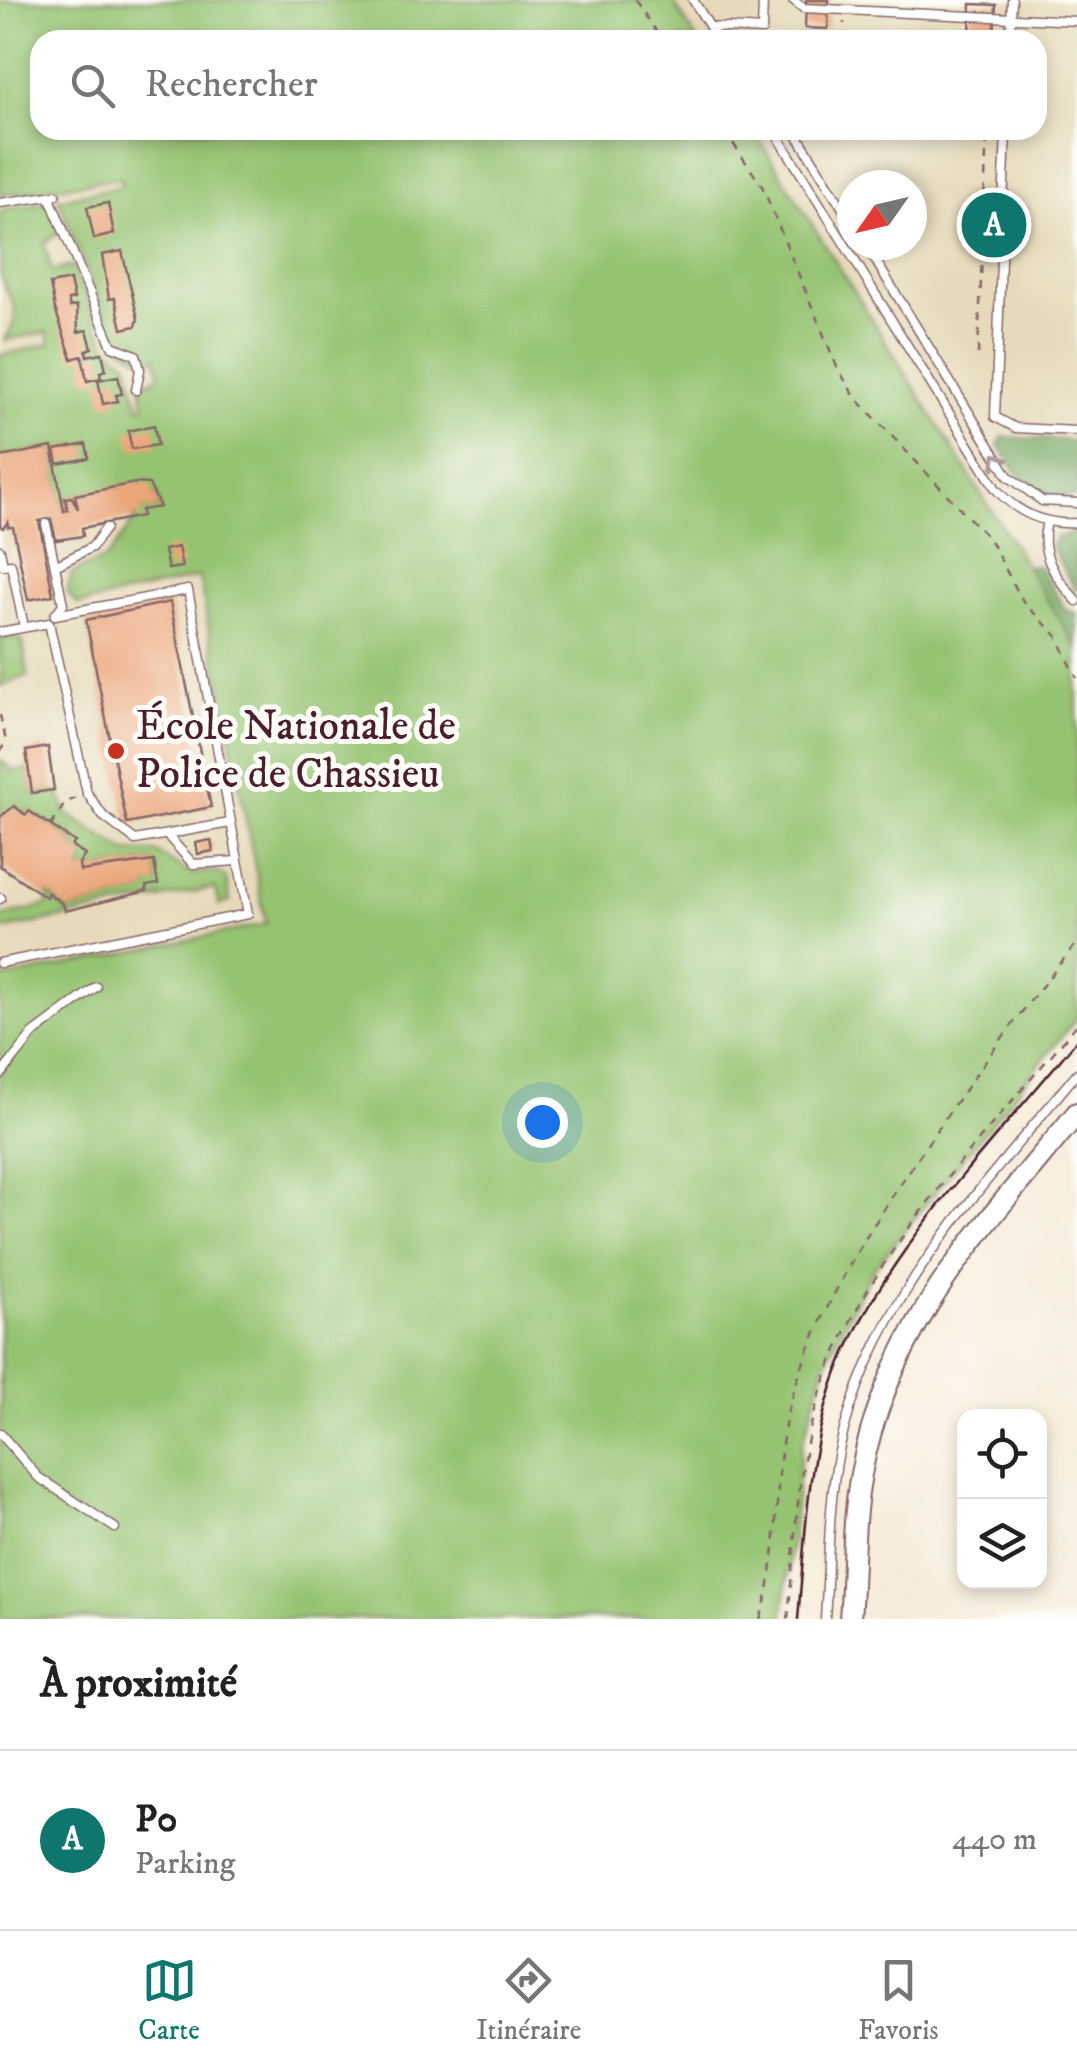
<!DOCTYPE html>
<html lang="fr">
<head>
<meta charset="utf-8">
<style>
	:root { --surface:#fff; --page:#f2f2f2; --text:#222; --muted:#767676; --line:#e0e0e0; --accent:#0f766e }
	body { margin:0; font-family:"IM FELL DW Pica",serif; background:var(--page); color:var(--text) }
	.controls { position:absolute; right:30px; bottom:30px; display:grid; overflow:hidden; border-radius:20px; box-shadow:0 5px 15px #0003 }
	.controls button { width:90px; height:90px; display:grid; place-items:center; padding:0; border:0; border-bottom:2px solid var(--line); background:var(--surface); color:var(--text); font:50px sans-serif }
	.compass { position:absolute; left:837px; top:170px; width:90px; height:90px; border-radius:50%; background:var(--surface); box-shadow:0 5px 15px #0003; rotate:236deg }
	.you { position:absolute; left:542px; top:1122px; width:35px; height:35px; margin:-25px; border:8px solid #fff; border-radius:50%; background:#1a73e8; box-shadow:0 0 0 15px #1a73e833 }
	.badge { display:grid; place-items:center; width:65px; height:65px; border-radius:50%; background:var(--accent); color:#fff; font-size:32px; font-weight:700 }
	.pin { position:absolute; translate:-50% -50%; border:5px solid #fff; box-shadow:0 2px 10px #0006 }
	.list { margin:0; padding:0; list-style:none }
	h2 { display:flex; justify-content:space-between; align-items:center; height:130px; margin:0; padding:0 40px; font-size:42px }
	h2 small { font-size:32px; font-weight:400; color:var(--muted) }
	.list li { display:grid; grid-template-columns:65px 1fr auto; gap:30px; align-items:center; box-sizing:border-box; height:180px; padding:0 40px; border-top:2px solid var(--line) }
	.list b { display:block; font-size:38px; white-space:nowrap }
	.list p { margin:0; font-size:32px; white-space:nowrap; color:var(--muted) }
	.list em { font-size:32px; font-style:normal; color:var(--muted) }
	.icon { flex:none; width:55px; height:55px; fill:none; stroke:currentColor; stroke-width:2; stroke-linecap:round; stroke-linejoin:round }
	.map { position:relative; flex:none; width:1077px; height:1619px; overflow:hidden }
	.search { position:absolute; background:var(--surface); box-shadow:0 5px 15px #0003; left:30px; right:30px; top:30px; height:110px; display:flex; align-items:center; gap:25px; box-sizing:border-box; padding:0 35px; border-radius:30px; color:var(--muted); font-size:38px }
	.sheet { height:310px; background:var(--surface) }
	nav { display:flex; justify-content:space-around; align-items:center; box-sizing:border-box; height:140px; border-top:2px solid var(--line); background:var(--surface); font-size:28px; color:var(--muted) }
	nav a { display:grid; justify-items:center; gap:5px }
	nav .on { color:var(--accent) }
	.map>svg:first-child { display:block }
	.built { fill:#e6daba; fill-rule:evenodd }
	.green { fill:#95c371; stroke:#70714e; stroke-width:2.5 }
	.forest { fill:#78a963; stroke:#616447; stroke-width:2.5 }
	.building { fill:#eba579 }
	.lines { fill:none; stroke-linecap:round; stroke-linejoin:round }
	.service-casing { stroke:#866668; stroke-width:11 }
	.tertiary-casing { stroke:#866668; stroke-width:24 }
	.path { stroke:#866668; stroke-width:2.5; stroke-dasharray:8 8; stroke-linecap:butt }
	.service { stroke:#fff; stroke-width:8 }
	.tertiary { stroke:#fff; stroke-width:20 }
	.tram { stroke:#4a1f2b; stroke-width:2.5 }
	.oneway { stroke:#ae9aa0 }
	.poi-dot { fill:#c8321e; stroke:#fdfcf7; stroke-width:4 }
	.labels { text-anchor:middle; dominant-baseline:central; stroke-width:10; stroke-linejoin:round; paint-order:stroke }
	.poi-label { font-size:42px; fill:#4a1f2b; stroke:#fdfcf7; text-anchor:start }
</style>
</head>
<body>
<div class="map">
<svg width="1077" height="1619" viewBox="0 0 1077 1619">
	<rect width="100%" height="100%" fill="#fdfcf7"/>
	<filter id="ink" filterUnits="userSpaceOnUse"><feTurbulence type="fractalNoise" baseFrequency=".01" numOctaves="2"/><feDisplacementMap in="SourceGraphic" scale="20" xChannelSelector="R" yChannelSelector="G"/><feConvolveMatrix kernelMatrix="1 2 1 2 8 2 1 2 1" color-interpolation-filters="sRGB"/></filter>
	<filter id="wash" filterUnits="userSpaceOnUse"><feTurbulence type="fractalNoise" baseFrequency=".0048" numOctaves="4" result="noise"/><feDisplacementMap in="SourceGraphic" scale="40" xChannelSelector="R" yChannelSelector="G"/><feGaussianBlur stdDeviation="2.25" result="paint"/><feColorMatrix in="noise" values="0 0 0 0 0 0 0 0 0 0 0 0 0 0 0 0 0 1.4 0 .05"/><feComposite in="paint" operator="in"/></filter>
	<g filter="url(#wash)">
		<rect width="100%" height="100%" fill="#f6ebd8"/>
		<!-- built -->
		<g class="built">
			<path d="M671,0h406v647l-324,-517h284v-90h-341zM852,185h60v60h-60z"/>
			<path d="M120,177l146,747 -266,55v-784z"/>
		</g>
		<!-- green -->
		<g class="green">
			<path d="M0,0h672l25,40h-657v90h713l324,517v371l-205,253 -44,86 -26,89 -19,173h-783v-640l266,-55 -67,-347 -121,28 -11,-12 5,-20 36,-16 33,-47 19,-3 -2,-9 -14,-15 -69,12 3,14 -7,-12 -5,2 2,11 -4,1 -12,-63 -52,9v-102l50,-11 -2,-12 -43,8c21,-34 3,-39 -5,-66 0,-18 0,-46 0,-64l49,-9 11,31 -16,11 8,28 21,-5 34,80 20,16 12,45 5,-1 -3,-22 19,-8 -4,-20 -10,6 -30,-18 -58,-145 64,-13 -1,-8 -121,17z"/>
			<path d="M16,636l7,6 5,34 -28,10v-47z"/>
			<path d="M0,760l14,11 14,-2 4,24 27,-1 8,22 59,38h30l35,22 23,-3 12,6 4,24 -11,4 -5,-17 -214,42v-13l48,-12v-12l18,18 80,-20v-5l12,-3 -5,-22 -73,10 5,-16 -13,-9 3,-5 -46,-30 -29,6z"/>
		</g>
		<!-- forest -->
		<g class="forest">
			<path d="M1002,437l75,4v55c-39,7 -61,-20 -78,-51z"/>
			<path d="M1077,533v60l-26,-47 5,-9z"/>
			<path d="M1026,566l14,1 26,44 11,2v34z"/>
		</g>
		<g id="blocks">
			<!-- building -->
			<g class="building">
				<path d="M806,0h23l-1,29 -23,-1z"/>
				<path d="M971,4l25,1 -2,31 -24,-2z"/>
				<path d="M108,203l6,31 -20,5 -7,-32z"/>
				<path d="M122,251l16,68 -2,7 -14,3 -7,-31 -6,1 -7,-44z"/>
				<path d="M70,280l4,19 -6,1 2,7 7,-1 1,26 9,-2 5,18 -6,2 1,6 15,-3 4,17 -6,2 1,6 -14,3 -5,-25 -10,3 -17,-50 -5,-25z"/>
				<path d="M118,376l4,18 -6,1 2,6 -15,3 -5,-24z"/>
				<path d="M154,425l4,20 -26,4 -4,-18z"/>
				<path d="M86,444l3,14 -31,6 -3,-14z"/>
				<path d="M52,447l12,64 4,-1 -3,-12 7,-1 6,12 -3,-14 60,-12 14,1 11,23 -19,3 1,6 -60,12 1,8 -27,4 -5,-21 -12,2 14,74 -25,5 -15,-73h-5v-5l-5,6 -3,-2v-69z"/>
				<path d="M178,547l4,20 -14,2 -4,-19z"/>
				<path d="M170,602l41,205 -84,17 -41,-204z"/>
				<path d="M48,747l6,43 -22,3 -6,-42z"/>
				<path d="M14,806l12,9 3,-4 46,31 -3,4 13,9 -6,8 1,8 74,-10 4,23 -12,2 1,5 -82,20 -2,-7 -15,-11 -2,4 -46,-31v-49z"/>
				<path d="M211,840l2,11 -15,3 -2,-11z"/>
			</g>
		</g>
	</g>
	<g filter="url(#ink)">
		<use href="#blocks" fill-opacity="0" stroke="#866668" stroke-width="2.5"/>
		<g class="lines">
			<!-- service casing -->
			<g class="service-casing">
				<g id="service">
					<path d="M693,0l25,40"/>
					<path d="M793,0l10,8 274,13"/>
					<path d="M710,27l52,3 1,-30"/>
					<path d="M1010,40l2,-40"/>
					<path d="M774,130l222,359c21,24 49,36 81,34"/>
					<path d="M794,130l58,93"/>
					<path d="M1006,130l-11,287 21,11 61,3"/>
					<path d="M49,196l63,150 24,9 4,15 -4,20"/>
					<path d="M0,203l56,-8"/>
					<path d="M866,245l142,231 34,25 35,2"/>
					<path d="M1047,521c-9,33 8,56 30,80"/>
					<path d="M46,524l17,80 -8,11"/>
					<path d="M0,550l3,15 8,-1 13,63"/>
					<path d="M55,566l37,-19 14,-19"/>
					<path d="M0,632l49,-9 38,170 16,23 32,24 95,-17"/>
					<path d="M167,835l26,29 44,-3"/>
					<path d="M0,899l1,-1"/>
					<path d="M0,963l248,-49 -60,-324 -133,25"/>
					<path d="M0,1076l33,-42 63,-47"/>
					<path d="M0,1433l38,44 77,51"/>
					<path d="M825,1619c4,-55 3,-113 14,-168 32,-152 143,-262 238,-378"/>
				</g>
			</g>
			<!-- tertiary casing -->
			<g class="tertiary-casing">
				<path id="tertiary" d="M850,1619c4,-47 2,-98 11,-145 28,-151 122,-246 216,-361"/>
			</g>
			<!-- path -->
			<g class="path">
				<path d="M635,0l27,40"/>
				<path d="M844,40v-18"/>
				<path d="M991,40l1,-10"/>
				<path d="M724,130l38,56 75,181 18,30 134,142 35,64 33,33 20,42"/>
				<path d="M978,354l9,-224"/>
				<path d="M0,715l6,26 -6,11"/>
				<path d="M51,826l14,-23 11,-5"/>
				<path d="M760,1619c23,-68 11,-141 29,-211 25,-94 79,-177 133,-256 49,-73 99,-142 155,-209"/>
				<path d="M788,1619c7,-73 8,-149 30,-219 46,-147 164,-259 259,-376"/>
			</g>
			<!-- service -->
			<use href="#service" class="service"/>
			<!-- tertiary -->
			<use href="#tertiary" class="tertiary"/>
			<!-- tram -->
			<path class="tram" d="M798,1619c7,-78 9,-158 34,-233 42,-125 162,-244 245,-346"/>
		</g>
		<!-- one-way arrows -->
		<defs><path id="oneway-chevron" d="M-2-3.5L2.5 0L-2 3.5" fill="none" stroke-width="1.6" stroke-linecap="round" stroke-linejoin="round" transform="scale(2.5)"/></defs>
		<use class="oneway" href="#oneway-chevron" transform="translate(998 460) rotate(-121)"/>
	</g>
	<!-- markers -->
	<circle class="poi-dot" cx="116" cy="751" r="10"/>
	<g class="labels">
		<!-- poi labels -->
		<g class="poi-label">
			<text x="136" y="727">École Nationale de<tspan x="136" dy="48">Police de Chassieu</tspan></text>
		</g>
	</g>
</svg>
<div class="controls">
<button><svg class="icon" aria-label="locate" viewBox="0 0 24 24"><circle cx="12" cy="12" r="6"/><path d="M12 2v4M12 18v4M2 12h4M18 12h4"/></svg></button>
<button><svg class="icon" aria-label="layers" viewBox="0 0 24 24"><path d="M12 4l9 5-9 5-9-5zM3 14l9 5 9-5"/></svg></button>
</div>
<svg class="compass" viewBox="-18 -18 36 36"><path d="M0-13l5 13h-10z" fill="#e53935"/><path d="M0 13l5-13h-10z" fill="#767676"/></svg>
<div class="you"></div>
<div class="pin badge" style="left:994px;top:225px">A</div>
<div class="search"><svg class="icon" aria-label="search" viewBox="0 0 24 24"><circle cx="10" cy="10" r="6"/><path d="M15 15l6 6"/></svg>Rechercher</div>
</div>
<section class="sheet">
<h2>À proximité<small></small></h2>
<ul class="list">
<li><span class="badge">A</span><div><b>P0</b><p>Parking</p></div><em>440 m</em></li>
</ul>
</section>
<nav>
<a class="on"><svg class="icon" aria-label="map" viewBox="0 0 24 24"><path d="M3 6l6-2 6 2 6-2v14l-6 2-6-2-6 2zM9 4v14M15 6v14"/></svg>Carte</a>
<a><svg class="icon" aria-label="directions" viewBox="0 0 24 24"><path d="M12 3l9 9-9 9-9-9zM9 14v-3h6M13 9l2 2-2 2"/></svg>Itinéraire</a>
<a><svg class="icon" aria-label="saved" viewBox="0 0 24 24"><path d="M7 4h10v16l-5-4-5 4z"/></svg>Favoris</a>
</nav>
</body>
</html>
